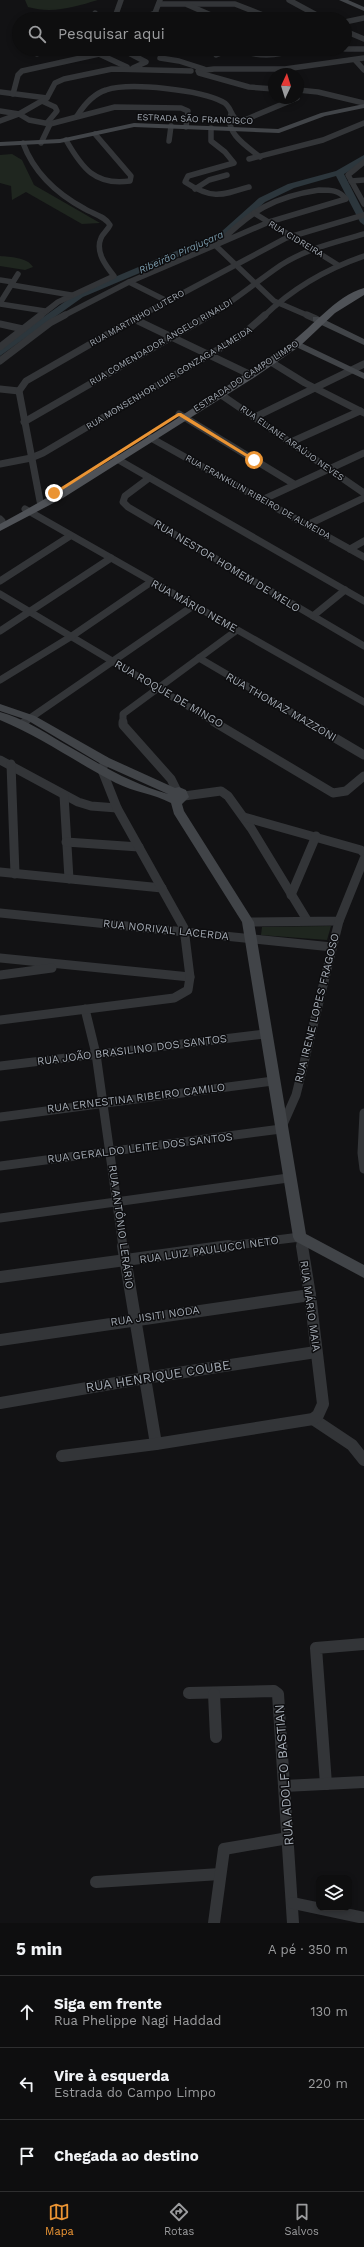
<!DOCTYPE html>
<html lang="pt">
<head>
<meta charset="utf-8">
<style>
	:root { --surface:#0e0e0f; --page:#1c1c1d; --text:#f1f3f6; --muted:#9b9c9e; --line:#2e2e2f; --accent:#ea9434 }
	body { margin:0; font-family:"Work Sans",sans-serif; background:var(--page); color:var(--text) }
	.controls { position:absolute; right:12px; bottom:12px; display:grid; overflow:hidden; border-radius:8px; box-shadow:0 2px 6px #0003 }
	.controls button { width:36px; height:36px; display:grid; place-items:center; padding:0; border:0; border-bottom:1px solid var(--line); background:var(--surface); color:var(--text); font:20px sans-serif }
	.compass { position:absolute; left:268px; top:68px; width:36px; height:36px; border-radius:50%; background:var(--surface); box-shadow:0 2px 6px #0003; rotate:4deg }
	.stop { position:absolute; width:12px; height:12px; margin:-9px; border:3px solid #ea9434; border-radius:50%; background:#fff }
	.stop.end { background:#ea9434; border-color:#fff; box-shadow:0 1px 4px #0008 }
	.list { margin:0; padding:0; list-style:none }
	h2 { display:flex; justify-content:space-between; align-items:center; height:52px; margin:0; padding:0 16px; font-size:17px }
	h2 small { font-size:13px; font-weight:400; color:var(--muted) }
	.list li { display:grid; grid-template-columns:26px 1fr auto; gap:12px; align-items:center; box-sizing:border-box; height:72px; padding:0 16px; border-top:1px solid var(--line) }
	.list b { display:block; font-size:15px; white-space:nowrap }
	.list p { margin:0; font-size:13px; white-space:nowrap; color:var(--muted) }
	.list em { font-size:13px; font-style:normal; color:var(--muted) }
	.icon { flex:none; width:22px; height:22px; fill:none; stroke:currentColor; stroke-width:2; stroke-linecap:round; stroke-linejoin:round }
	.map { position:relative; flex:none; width:364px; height:1923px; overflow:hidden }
	.search { position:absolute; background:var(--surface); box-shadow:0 2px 6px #0003; left:12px; right:12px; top:12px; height:44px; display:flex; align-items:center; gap:10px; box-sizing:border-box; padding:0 14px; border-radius:22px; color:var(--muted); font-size:15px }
	.sheet { height:268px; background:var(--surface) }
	nav { display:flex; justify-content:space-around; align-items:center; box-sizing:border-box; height:56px; border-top:1px solid var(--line); background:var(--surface); font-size:11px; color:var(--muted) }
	nav a { display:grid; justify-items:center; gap:2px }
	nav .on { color:var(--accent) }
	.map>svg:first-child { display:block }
	.green { fill:#1f261f }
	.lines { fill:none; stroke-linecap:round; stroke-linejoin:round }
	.river { fill:#2c363c; fill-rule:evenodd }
	.street-far3 { stroke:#333538; stroke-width:5.5 }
	.street-far2 { stroke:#333538; stroke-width:7 }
	.street-far1 { stroke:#333538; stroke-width:9 }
	.street { stroke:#333538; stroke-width:12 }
	.secondary { fill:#414448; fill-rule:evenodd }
	.primary { fill:#4f5257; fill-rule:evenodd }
	.route { fill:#ea9434 }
	.labels { text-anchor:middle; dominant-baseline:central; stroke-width:3; stroke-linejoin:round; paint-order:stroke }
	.far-street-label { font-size:9px; fill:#a4abb4; stroke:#0d0d0f }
	.far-water-label { font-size:10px; font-style:italic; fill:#7c9dae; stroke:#0d0d0f }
	.street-label { font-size:11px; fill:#a4abb4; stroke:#0d0d0f }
	.near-street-label { font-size:13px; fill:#a4abb4; stroke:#0d0d0f }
</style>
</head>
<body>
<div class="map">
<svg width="364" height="1923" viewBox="0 0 364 1923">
	<rect width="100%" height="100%" fill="#121214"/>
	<!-- green -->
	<g class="green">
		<path d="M25,0h73c-24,7 -45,14 -70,7z"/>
		<path d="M12,154l10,6 12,25 66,38 -18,1 -56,-32 -14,8 -1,-14 -11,-3v-28z"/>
		<path d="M0,256c10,1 27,1 33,11l-8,3 -25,-4z"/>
		<path d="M331,926l-4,14 -66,-5 1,-8z"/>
	</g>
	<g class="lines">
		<!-- river -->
		<path class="river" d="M364,155v7l-20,12 20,39v12l-4,-3 -24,-46 -42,12 -29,14 -38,34 -144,61 -83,59v-8l77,-55 144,-61 38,-34 29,-14 48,-13z"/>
		<!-- street-far3 -->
		<g class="street-far3">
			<path d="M121,0l-5,14 9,5"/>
			<path d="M289,0l35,19"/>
			<path d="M159,4h76l38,15"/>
			<path d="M188,5l32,14"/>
			<path d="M155,13l13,6"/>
			<path d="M63,19h3"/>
			<path d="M92,19l3,-6"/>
			<path d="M140,19l15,-6 5,-13"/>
			<path d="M345,22l19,-4"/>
			<path d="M345,31l19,8"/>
			<path d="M121,49l25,13 -13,6"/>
			<path d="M192,49l10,4"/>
			<path d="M237,49c20,8 39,8 59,0"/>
			<path d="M345,49h19"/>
			<path d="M37,54l2,-5"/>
			<path d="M99,54l28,13"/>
			<path d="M216,55l15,-6"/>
			<path d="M160,58l19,3 25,8"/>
			<path d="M355,60l9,10"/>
			<path d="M198,71l16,-2h71l79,-11"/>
			<path d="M199,73l50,14 25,2"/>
			<path d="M298,90l20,2 46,11"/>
			<path d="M0,92l47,6"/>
			<path d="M13,94l5,-19 4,-4 77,-17 13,-5"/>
			<path d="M42,101l13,6 2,4 -10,12"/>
			<path d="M0,111l19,3 10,6 21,4 65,-17 66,1 7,3 -2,16"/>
			<path d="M231,114c-7,19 17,33 29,43"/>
			<path d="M77,116c7,-11 16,-22 29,-26 24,-8 95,0 117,12 9,4 7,16 17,20l57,-24"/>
			<path d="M0,121l19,-7 28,-16 8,-15 9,-4 48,-10 79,2"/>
			<path d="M211,128v13l14,11 9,11 -46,13 -3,6c26,17 35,14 64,5"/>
			<path d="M66,140c16,28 29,46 64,41l1,-5 -36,-42"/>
			<path d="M169,141l2,-15"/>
			<path d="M23,143c11,30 34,51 62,66 8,5 20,7 25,16 -2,5 -7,8 -9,13 -6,14 5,28 13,38l-56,26 -18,14"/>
			<path d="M41,143l9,-19"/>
			<path d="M249,159l74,-19 41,-17"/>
			<path d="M364,162l-16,13 16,29"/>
			<path d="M351,181l13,-1"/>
			<path d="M195,189l14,-9 18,-5"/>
			<path d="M319,190c12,0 20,0 27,9l-77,23 -51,22c33,-33 55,-47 101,-54z"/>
			<path d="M254,213l84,52"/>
			<path d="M218,244l-2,2 58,55 35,15"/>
			<path d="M0,280l13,2"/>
			<path d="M129,282l38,19"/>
			<path d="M12,285l59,10"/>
			<path d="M0,303l18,-29"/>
			<path d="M0,304l45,7"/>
			<path d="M63,316l66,-34 89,-38"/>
			<path d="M140,316l146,-78 78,-23"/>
			<path d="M209,316c25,-15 47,-34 72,-51 25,-16 55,-23 83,-31"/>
			<path d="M264,316c29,-28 62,-47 100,-60"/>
		</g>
		<!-- street-far2 -->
		<g class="street-far2">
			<path d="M307,315l9,4"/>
			<path d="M134,319l117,56"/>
			<path d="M0,324l23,5"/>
			<path d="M0,347l41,-32"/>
			<path d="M0,361l50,-38 15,-8"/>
			<path d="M271,362l34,21 59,30"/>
			<path d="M0,389l19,2"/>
			<path d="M220,394l144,99"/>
			<path d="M179,414l115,70"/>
			<path d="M255,417l109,-53"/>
			<path d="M24,422l186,-107"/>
			<path d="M151,438l213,119"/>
			<path d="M291,442l69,-31"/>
			<path d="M117,459l247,142"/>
			<path d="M0,464l31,-6 12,-5 198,-117 24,-21"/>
			<path d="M149,478l-24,18 -2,6 5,5 236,139"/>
			<path d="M262,500l102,-47"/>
			<path d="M40,501l-21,-110 7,-10 115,-66"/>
			<path d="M25,509l339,193"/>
			<path d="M0,519l2,2"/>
			<path d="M307,525l57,-27"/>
			<path d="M350,549l14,-8"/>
			<path d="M0,581l70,-45"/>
			<path d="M0,594l216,129"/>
			<path d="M313,616l32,-26"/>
			<path d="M0,631l111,-73"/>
			<path d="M199,658l111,65"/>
			<path d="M0,680l72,-44 79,-54"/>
			<path d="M23,723l170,-117"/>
			<path d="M123,723v-9l114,-84"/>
		</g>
		<!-- street-far1 -->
		<g class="street-far1">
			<path d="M123,722v3l48,54 6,12"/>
			<path d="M214,722l119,71 13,-2 18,-15"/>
			<path d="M308,722l56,33"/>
			<path d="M22,724l3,-2"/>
			<path d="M0,760l78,42 13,4 26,2"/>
			<path d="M11,764l4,110"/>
			<path d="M64,795l5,84"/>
			<path d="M184,796l37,-5 7,5 23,32 56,92"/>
			<path d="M244,817l117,33 3,3"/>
			<path d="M66,842l73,5"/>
			<path d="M0,872l162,16"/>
			<path d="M291,895l25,-59"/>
			<path d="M0,913l332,34"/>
			<path d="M248,922l91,-1 25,-62"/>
			<path d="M0,958l190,19"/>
			<path d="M0,975l52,-7"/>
			<path d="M85,1009l11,45 27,193"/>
			<path d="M0,1020l174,-22 14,-8 2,-13 -6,-49 -67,-120 -15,-38 3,-9"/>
			<path d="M0,1066l265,-32"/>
			<path d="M364,1113l-2,40 2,16"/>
			<path d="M0,1117l273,-36"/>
			<path d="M0,1166l281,-37 15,-34 43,-174"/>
			<path d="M0,1218l288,-40"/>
			<path d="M221,1247l79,-10 2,10"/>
		</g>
		<!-- street -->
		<g class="street">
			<path d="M123,1246l33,198"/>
			<path d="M0,1277l229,-31"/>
			<path d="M0,1340l310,-45"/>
			<path d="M0,1403l145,-25 171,-26"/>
			<path d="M313,1419l39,26 12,15"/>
			<path d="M62,1456l94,-12 157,-25 5,-4 5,-11 -13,-109 -8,-49"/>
			<path d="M189,1693l85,-2 4,3 15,229"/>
			<path d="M214,1694l2,43"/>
			<path d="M326,1784l-10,-136 48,-4"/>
			<path d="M284,1786l80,-4"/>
			<path d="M96,1882l124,-8"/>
			<path d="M293,1903l71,15"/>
			<path d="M214,1923l10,-74 64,-11"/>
		</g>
		<!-- secondary -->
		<g class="secondary">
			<path d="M339,0h9l16,7v4z"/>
			<path d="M364,104v4l-39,8 -46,17 -145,-6 -74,16 -60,3v-4l60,-3 74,-16 144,6 43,-16z"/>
			<path d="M313,317h6l45,22v6l-51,-24z"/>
			<path d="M297,341l67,32v6l-70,-33v-4z"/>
			<path d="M0,704l35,12 74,42 66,30 4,-1 7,3 3,7 -7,7 2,7 70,111 52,312 58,31v13l-69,-37 -2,-4 -51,-315 -68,-108 -3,-11c-17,-9 -37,-11 -55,-20 -39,-20 -75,-46 -116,-63v-8c22,6 41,18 61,30 35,20 68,41 107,52l-67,-30 -74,-44 -27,-9z"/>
		</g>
		<!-- primary -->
		<path class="primary" d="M364,288v7l-29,18 -35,33 -45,31 -192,121 -63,33v-7c98,-53 192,-114 284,-176 24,-16 52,-53 80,-60z"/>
	</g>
	<!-- route -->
	<path class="route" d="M178,413h3l76,47 -4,1 -74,-45 -123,78 -4,-1z"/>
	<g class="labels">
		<!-- far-street labels -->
		<g class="far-street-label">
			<text transform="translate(195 119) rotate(2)">ESTRADA SÃO FRANCISCO</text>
			<text transform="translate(296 239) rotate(31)">RUA CIDREIRA</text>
			<text transform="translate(137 318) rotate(-29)">RUA MARTINHO LUTERO</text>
			<text transform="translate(161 342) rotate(-30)">RUA COMENDADOR ANGELO RINALDI</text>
			<text transform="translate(246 376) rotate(-33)">ESTRADA DO CAMPO LIMPO</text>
			<text transform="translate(169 378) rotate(-31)">RUA MONSENHOR LUIS GONZAGA ALMEIDA</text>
			<text transform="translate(292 443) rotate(35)">RUA ELIANE ARAÚJO NEVES</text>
			<text transform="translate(258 497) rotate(29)">RUA FRANKILIN RIBEIRO DE ALMEIDA</text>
		</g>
		<!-- far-water labels -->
		<g class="far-water-label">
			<text transform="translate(181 252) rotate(-24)">Ribeirão Pirajuçara</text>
		</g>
		<!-- street labels -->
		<g class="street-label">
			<text transform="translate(227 566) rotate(31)">RUA NESTOR HOMEM DE MELO</text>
			<text transform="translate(194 606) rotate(29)">RUA MÁRIO NEME</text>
			<text transform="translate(169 694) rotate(30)">RUA ROQUE DE MINGO</text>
			<text transform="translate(281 707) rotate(30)">RUA THOMAZ MAZZONI</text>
			<text transform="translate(166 930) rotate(6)">RUA NORIVAL LACERDA</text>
			<text transform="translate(317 1008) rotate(-76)">RUA IRENE LOPES FRAGOSO</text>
			<text transform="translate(132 1050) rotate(-7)">RUA JOÃO BRASILINO DOS SANTOS</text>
			<text transform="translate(136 1098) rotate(-7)">RUA ERNESTINA RIBEIRO CAMILO</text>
			<text transform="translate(140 1148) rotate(-7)">RUA GERALDO LEITE DOS SANTOS</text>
			<text transform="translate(121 1227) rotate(82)">RUA ANTÔNIO LERÁRIO</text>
			<text transform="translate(209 1250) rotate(-8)">RUA LUIZ PAULUCCI NETO</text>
			<text transform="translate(310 1306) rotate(82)">RUA MÁRIO MAIA</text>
			<text transform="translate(155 1316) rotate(-8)">RUA JISITI NODA</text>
		</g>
		<!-- near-street labels -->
		<g class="near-street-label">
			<text transform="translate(158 1376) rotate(-9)">RUA HENRIQUE COUBE</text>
			<text transform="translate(284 1775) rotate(-94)">RUA ADOLFO BASTIAN</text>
		</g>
	</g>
</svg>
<div class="controls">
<button><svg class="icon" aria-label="layers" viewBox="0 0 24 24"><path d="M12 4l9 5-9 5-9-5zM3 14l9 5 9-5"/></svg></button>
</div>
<svg class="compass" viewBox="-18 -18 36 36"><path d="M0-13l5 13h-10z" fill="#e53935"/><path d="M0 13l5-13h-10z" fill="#9b9c9e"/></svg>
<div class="stop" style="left:254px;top:460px"></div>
<div class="stop end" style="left:54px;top:493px"></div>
<div class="search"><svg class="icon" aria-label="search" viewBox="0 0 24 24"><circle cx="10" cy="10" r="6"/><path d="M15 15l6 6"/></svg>Pesquisar aqui</div>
</div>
<section class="sheet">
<h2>5 min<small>A pé · 350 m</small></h2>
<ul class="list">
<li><svg class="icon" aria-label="ahead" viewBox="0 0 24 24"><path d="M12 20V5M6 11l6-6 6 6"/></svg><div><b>Siga em frente</b><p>Rua Phelippe Nagi Haddad</p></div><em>130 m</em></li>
<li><svg class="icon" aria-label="left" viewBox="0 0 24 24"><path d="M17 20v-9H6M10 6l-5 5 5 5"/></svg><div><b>Vire à esquerda</b><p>Estrada do Campo Limpo</p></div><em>220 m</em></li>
<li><svg class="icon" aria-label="arrive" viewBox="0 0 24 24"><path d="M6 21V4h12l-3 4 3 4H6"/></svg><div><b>Chegada ao destino</b></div></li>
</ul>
</section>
<nav>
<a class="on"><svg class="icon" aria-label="map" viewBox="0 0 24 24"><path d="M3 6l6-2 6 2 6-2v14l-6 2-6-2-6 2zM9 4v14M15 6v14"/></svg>Mapa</a>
<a><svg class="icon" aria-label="directions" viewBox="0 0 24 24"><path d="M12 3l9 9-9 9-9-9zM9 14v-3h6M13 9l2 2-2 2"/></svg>Rotas</a>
<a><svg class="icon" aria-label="saved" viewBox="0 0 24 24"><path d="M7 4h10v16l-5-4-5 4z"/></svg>Salvos</a>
</nav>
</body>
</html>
